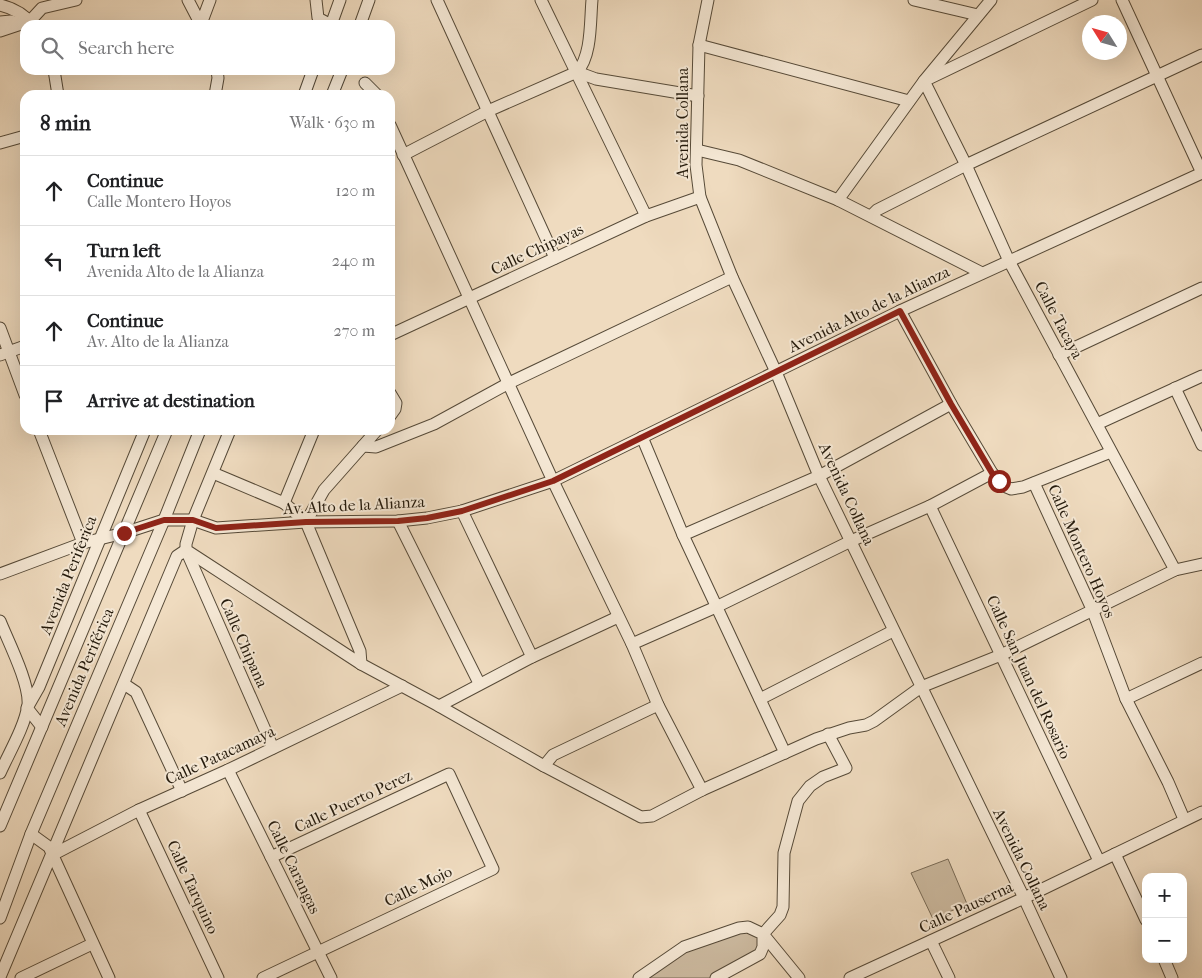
<!DOCTYPE html>
<html lang="en">
<head>
<meta charset="utf-8">
<style>
	:root { --surface:#fff; --page:#f2f2f2; --text:#202124; --muted:#757577; --line:#e0e0e0 }
	body { margin:0; font-family:"IM FELL French Canon",serif; background:var(--page); color:var(--text) }
	.controls { position:absolute; right:15px; bottom:15px; display:grid; overflow:hidden; border-radius:10px; box-shadow:0 5px 20px #0002 }
	.controls button { width:45px; height:45px; display:grid; place-items:center; padding:0; border:0; border-bottom:1px solid var(--line); background:var(--surface); color:var(--text); font:25px sans-serif }
	.compass { position:absolute; left:1082px; top:15px; width:45px; height:45px; border-radius:50%; background:var(--surface); box-shadow:0 5px 20px #0002; rotate:307deg }
	.stop { position:absolute; width:15px; height:15px; margin:-11px; border:4px solid #8f2418; border-radius:50%; background:#fff }
	.stop.end { background:#8f2418; border-color:#fff; box-shadow:0 1px 5px #0008 }
	.list { margin:0; padding:0; list-style:none }
	h2 { display:flex; justify-content:space-between; align-items:center; height:65px; margin:0; padding:0 20px; font-size:21px }
	h2 small { font-size:16px; font-weight:400; color:var(--muted) }
	.list li { display:grid; grid-template-columns:32px 1fr auto; gap:15px; align-items:center; box-sizing:border-box; height:70px; padding:0 20px; border-top:1px solid var(--line) }
	.list b { display:block; font-size:19px; white-space:nowrap }
	.list p { margin:0; font-size:16px; white-space:nowrap; color:var(--muted) }
	.list em { font-size:16px; font-style:normal; color:var(--muted) }
	.icon { flex:none; width:28px; height:28px; fill:none; stroke:currentColor; stroke-width:2; stroke-linecap:round; stroke-linejoin:round }
	.map { position:relative; flex:none; width:1202px; height:978px; overflow:hidden }
	.search { position:absolute; background:var(--surface); box-shadow:0 5px 20px #0002; left:20px; top:20px; width:375px; height:55px; display:flex; align-items:center; gap:12px; box-sizing:border-box; padding:0 18px; border-radius:15px; color:var(--muted); font-size:19px }
	.panel { position:absolute; background:var(--surface); box-shadow:0 5px 20px #0002; left:20px; top:90px; width:375px; height:345px; border-radius:15px }
	.map>svg:first-child { display:block }
	.green { fill:#ccbaa0; stroke:#786a56 }
	.lines { fill:none; stroke-linecap:round; stroke-linejoin:round }
	.minor-casing { stroke:#564a38; stroke-width:13 }
	.minor { stroke:#f5e8d5; stroke-width:11 }
	.route { stroke:#8f2418; stroke-width:6 }
	.labels { text-anchor:middle; dominant-baseline:central; stroke-width:4; stroke-linejoin:round; paint-order:stroke }
	.street-label { font-size:16px; fill:#23190b; stroke:#f5e8d5 }
</style>
</head>
<body>
<div class="map">
<svg width="1202" height="978" viewBox="0 0 1202 978">
	<rect width="100%" height="100%" fill="#efdbbf"/>
	<filter id="stains"><feTurbulence type="fractalNoise" baseFrequency=".004" numOctaves="4"/><feColorMatrix values="0 0 0 0 .2 0 0 0 0 .09 0 0 0 0 .02 0 0 0 .5 -.17"/></filter>
	<radialGradient id="worn" r=".72"><stop offset=".6" stop-color="#630" stop-opacity="0"/><stop offset="1" stop-color="#630" stop-opacity=".3"/></radialGradient>
	<!-- green -->
	<g class="green">
		<path d="M948,859l19,45 -34,15 -22,-46z"/>
		<path d="M744,930l13,4 3,17 -47,27h-69l29,-21z"/>
	</g>
	<g class="lines">
		<!-- minor casing -->
		<g class="minor-casing">
			<g id="minor">
				<path d="M188,0l13,25"/>
				<path d="M316,0l2,18 13,7 9,-25"/>
				<path d="M437,0l118,258"/>
				<path d="M541,0l105,216"/>
				<path d="M708,0l-9,45 -3,120 4,32 32,80 44,95 43,104 205,422 37,80"/>
				<path d="M914,0l64,15"/>
				<path d="M1092,0l-168,81 42,84 43,96 166,309"/>
				<path d="M1122,0l80,173"/>
				<path d="M0,5c14,3 24,9 33,20"/>
				<path d="M0,22l11,-1 9,2"/>
				<path d="M201,24l9,-24"/>
				<path d="M360,25l9,-25"/>
				<path d="M0,31l30,-10 12,-13 34,-8"/>
				<path d="M699,45l210,56"/>
				<path d="M54,70l4,25"/>
				<path d="M577,72l19,7 102,17"/>
				<path d="M365,83l12,12"/>
				<path d="M215,95l3,-17 -1,-8"/>
				<path d="M304,95l9,-25"/>
				<path d="M332,95l10,-25"/>
				<path d="M390,125l163,356 79,163 26,61 44,85"/>
				<path d="M0,143l25,-7"/>
				<path d="M697,150l42,10 99,40 144,73"/>
				<path d="M403,155l85,-44 89,-39c15,-16 13,-51 15,-72"/>
				<path d="M838,200l86,-119 67,-81"/>
				<path d="M871,216l6,-6 89,-45 236,-110"/>
				<path d="M900,311l51,93 41,69 12,13 7,3 12,-2 88,-35"/>
				<path d="M0,328l25,67"/>
				<path d="M390,335l256,-119 54,-19"/>
				<path d="M0,355l25,-9"/>
				<path d="M1059,355l143,-67"/>
				<path d="M1175,388l27,57"/>
				<path d="M390,393l6,10 -1,6 -5,7"/>
				<path d="M1097,424l105,-48"/>
				<path d="M39,430l44,113"/>
				<path d="M230,430l-37,90 -7,24v6l175,114 78,42 105,60 97,51 11,-1 50,-26 114,-51 33,-11 17,-3 8,-4 47,-34 80,-32 174,-85 27,-6"/>
				<path d="M314,430l-30,73 22,19 54,129 1,13"/>
				<path d="M642,437l41,98 102,218"/>
				<path d="M363,446l13,1 58,-23 75,-41 223,-106"/>
				<path d="M213,473l71,30"/>
				<path d="M1034,483l58,126 34,90 42,83 16,37"/>
				<path d="M930,506l169,355"/>
				<path d="M462,511l70,146"/>
				<path d="M398,521l81,162"/>
				<path d="M306,522l18,-32 53,-60"/>
				<path d="M683,535l136,-59 132,-72"/>
				<path d="M0,574l83,-31 41,-10 40,-13h29l23,8 90,-6 92,-1 29,-3 35,-7 91,-30 347,-170 302,-138"/>
				<path d="M0,621c8,20 30,63 28,84 -3,21 -19,48 -28,68"/>
				<path d="M632,644l84,-37 135,-66 79,-35 62,-33"/>
				<path d="M124,684l12,8 46,99"/>
				<path d="M760,699l133,-68"/>
				<path d="M1126,699l76,-36"/>
				<path d="M439,706l93,-49 86,-40"/>
				<path d="M42,727l-15,-19 12,-21 106,-257"/>
				<path d="M544,766l9,-11 105,-50"/>
				<path d="M228,770l103,208"/>
				<path d="M139,810l79,168"/>
				<path d="M0,826l167,-396"/>
				<path d="M31,834l18,13 60,131"/>
				<path d="M1115,854l31,66"/>
				<path d="M52,855l87,-45 89,-40 174,-84"/>
				<path d="M0,918l31,-84 133,-314 36,-90"/>
				<path d="M931,941l18,37"/>
				<path d="M1164,959l8,19"/>
				<path d="M0,977l177,-421 9,-6 87,198"/>
				<path d="M21,978l71,-34"/>
				<path d="M263,978l230,-109 -44,-95 -178,83"/>
				<path d="M639,978l45,-31 55,-19 9,-1 15,7v13l-3,7 -44,24"/>
				<path d="M799,978l-36,-44 17,-19 3,-8 1,-54 14,-52 12,-15 13,-9 23,-9 -18,-34"/>
				<path d="M850,978l174,-80 178,-86"/>
			</g>
		</g>
		<!-- minor -->
		<use href="#minor" class="minor"/>
	</g>
	<g class="lines">
		<!-- route -->
		<path class="route" d="M124,533l40,-13h29l23,8 90,-6 92,-1 29,-3 35,-7 91,-30 347,-170 51,93 41,69 7,8"/>
	</g>
	<g class="labels">
		<!-- street labels -->
		<g class="street-label">
			<text transform="translate(682 123) rotate(-90)">Avenida Collana</text>
			<text transform="translate(537 249) rotate(-25)">Calle Chipayas</text>
			<text transform="translate(869 309) rotate(-26)">Avenida Alto de la Alianza</text>
			<text transform="translate(1059 320) rotate(62)">Calle Tacaya</text>
			<text transform="translate(847 494) rotate(65)">Avenida Collana</text>
			<text transform="translate(354 505) rotate(-3)">Av. Alto de la Alianza</text>
			<text transform="translate(1082 551) rotate(66)">Calle Montero Hoyos</text>
			<text transform="translate(68 575) rotate(-68)">Avenida Periferica</text>
			<text transform="translate(244 643) rotate(66)">Calle Chipana</text>
			<text transform="translate(84 667) rotate(-67)">Avenida Periférica</text>
			<text transform="translate(1029 677) rotate(65)">Calle San Juan del Rosario</text>
			<text transform="translate(220 755) rotate(-25)">Calle Patacamaya</text>
			<text transform="translate(353 801) rotate(-25)">Calle Puerto Perez</text>
			<text transform="translate(1022 859) rotate(64)">Avenida Collana</text>
			<text transform="translate(294 867) rotate(64)">Calle Carangas</text>
			<text transform="translate(418 886) rotate(-26)">Calle Mojo</text>
			<text transform="translate(193 887) rotate(65)">Calle Tarquino</text>
			<text transform="translate(966 907) rotate(-25)">Calle Pauserna</text>
		</g>
	</g>
	<rect width="100%" height="100%" filter="url(#stains)"/>
	<rect width="100%" height="100%" fill="url(#worn)"/>
</svg>
<div class="controls">
<button>+</button>
<button>−</button>
</div>
<svg class="compass" viewBox="-18 -18 36 36"><path d="M0-13l5 13h-10z" fill="#e53935"/><path d="M0 13l5-13h-10z" fill="#757577"/></svg>
<div class="stop" style="left:999px;top:481px"></div>
<div class="stop end" style="left:124px;top:533px"></div>
<div class="search"><svg class="icon" aria-label="search" viewBox="0 0 24 24"><circle cx="10" cy="10" r="6"/><path d="M15 15l6 6"/></svg>Search here</div>
<section class="panel">
<h2>8 min<small>Walk · 630 m</small></h2>
<ul class="list">
<li><svg class="icon" aria-label="ahead" viewBox="0 0 24 24"><path d="M12 20V5M6 11l6-6 6 6"/></svg><div><b>Continue</b><p>Calle Montero Hoyos</p></div><em>120 m</em></li>
<li><svg class="icon" aria-label="left" viewBox="0 0 24 24"><path d="M17 20v-9H6M10 6l-5 5 5 5"/></svg><div><b>Turn left</b><p>Avenida Alto de la Alianza</p></div><em>240 m</em></li>
<li><svg class="icon" aria-label="ahead" viewBox="0 0 24 24"><path d="M12 20V5M6 11l6-6 6 6"/></svg><div><b>Continue</b><p>Av. Alto de la Alianza</p></div><em>270 m</em></li>
<li><svg class="icon" aria-label="arrive" viewBox="0 0 24 24"><path d="M6 21V4h12l-3 4 3 4H6"/></svg><div><b>Arrive at destination</b></div></li>
</ul>
</section>
</div>
</body>
</html>
